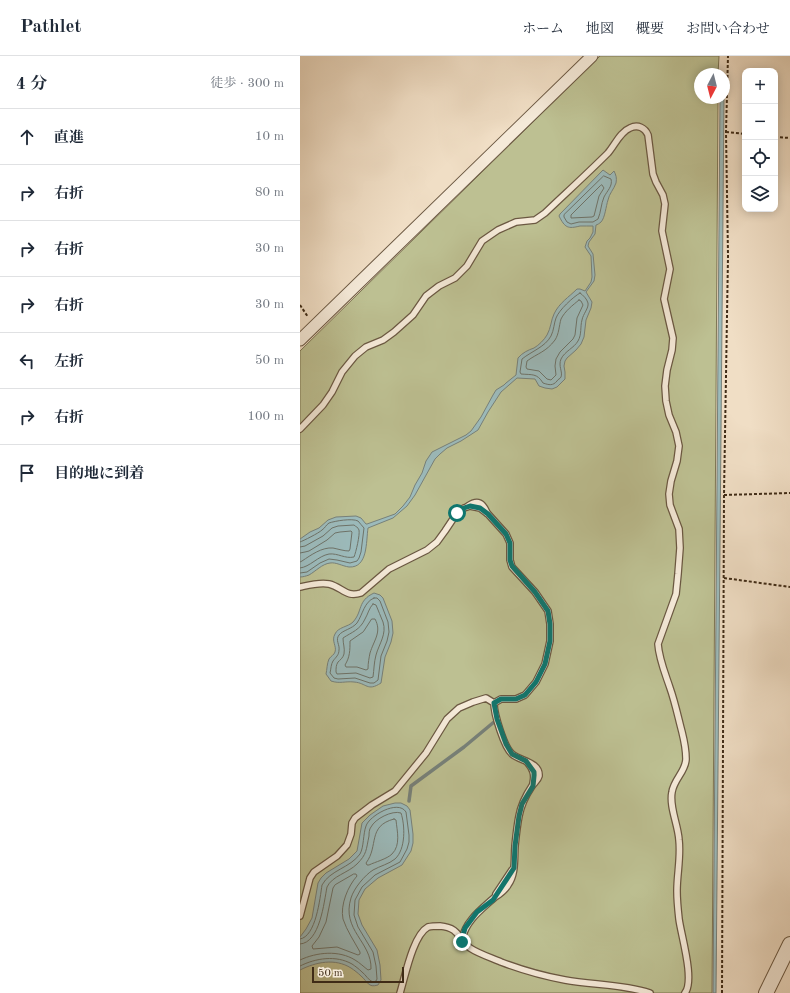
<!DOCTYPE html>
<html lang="ja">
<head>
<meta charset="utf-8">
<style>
	:root { --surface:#fff; --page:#f2f2f3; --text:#1f2937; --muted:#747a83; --line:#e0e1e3 }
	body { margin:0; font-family:"Old Standard TT","Noto Serif JP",serif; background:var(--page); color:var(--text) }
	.controls { position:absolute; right:12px; top:12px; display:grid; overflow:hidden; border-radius:8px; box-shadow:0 2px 10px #0003 }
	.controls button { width:36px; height:36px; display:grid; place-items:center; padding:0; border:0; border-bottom:1px solid var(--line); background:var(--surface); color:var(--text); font:20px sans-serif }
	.compass { position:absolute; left:394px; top:12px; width:36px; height:36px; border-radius:50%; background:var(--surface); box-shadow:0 2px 10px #0003; rotate:187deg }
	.scale { position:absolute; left:12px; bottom:10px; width:92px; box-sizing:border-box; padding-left:4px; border:2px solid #3f2b16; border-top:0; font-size:11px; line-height:14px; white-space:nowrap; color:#3f2b16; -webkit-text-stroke:3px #f5ead9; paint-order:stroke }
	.stop { position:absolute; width:12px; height:12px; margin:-9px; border:3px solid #0f766e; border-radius:50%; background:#fff }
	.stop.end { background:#0f766e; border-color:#fff; box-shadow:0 1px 4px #0008 }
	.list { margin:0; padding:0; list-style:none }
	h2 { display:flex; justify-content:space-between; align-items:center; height:52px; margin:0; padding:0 16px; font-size:17px }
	h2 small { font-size:13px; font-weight:400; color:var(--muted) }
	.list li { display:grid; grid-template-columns:26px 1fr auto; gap:12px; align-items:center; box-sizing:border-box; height:56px; padding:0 16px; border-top:1px solid var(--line) }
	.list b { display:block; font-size:15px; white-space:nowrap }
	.list em { font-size:13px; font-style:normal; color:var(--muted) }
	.icon { flex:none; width:22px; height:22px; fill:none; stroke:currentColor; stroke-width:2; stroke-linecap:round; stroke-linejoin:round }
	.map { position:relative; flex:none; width:490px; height:937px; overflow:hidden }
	header { display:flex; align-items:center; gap:24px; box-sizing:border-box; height:56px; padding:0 20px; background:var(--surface); border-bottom:1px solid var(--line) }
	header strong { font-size:19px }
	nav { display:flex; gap:22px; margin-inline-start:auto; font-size:14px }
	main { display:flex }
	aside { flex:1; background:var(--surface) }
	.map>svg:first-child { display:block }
	.green { fill:#bdc092; stroke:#7e7654 }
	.water { fill:#9cbbbc; stroke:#77817a }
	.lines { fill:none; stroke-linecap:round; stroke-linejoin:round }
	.shore { stroke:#6e7369; stroke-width:1 }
	.stream { stroke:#77817a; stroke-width:3.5 }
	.service-casing { stroke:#6b5842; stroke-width:8 }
	.minor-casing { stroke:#6b5842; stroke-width:13 }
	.tertiary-casing { stroke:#6b5842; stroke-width:16 }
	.path { stroke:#3f2b16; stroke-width:2; stroke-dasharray:3 2; stroke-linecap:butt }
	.service { stroke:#f5ead9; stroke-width:5.5 }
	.minor { stroke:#f5ead9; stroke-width:11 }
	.tertiary { stroke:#f5ead9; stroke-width:14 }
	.route { stroke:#0f766e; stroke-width:5 }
</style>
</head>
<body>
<header>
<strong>Pathlet</strong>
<nav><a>ホーム</a><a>地図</a><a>概要</a><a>お問い合わせ</a></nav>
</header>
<main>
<aside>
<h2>4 分<small>徒歩 · 300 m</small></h2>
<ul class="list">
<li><svg class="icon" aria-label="ahead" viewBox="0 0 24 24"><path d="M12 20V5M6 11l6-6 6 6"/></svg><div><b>直進</b></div><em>10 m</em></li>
<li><svg class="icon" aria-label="right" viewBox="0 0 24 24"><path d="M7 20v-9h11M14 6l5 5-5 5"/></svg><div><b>右折</b></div><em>80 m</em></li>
<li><svg class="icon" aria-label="right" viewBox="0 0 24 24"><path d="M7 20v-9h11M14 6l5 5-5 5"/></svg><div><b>右折</b></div><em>30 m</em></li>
<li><svg class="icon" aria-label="right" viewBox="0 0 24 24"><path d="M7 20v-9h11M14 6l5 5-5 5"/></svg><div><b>右折</b></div><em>30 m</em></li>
<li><svg class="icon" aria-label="left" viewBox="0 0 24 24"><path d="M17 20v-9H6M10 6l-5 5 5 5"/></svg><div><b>左折</b></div><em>50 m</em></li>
<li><svg class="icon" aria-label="right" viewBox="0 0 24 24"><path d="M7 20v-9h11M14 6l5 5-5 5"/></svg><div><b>右折</b></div><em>100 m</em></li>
<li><svg class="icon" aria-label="arrive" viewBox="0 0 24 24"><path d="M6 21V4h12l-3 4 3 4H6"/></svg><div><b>目的地に到着</b></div></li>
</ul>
</aside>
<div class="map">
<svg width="490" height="937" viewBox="0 0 490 937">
	<rect width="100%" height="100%" fill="#f0dec5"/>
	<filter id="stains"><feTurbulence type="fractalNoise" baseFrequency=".005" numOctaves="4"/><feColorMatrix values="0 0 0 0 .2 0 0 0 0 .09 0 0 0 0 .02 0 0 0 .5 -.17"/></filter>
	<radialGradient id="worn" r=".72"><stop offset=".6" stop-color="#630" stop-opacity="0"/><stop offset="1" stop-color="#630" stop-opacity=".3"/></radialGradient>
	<!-- green -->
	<path class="green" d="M300,0h119l-1,18h-18v24h18l-6,895h-412v-642z"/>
	<!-- water -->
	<g class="water">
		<path d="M420,42h4l-8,895h-3z"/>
		<path d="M303,114l7,5 4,-4c2,4 3,7 2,12 -2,6 -7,11 -8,17 -2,6 -3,18 -7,22 -1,1 -4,3 -5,3l-1,9 -6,8 -1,4 5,8 2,21 -1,6 -8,11 6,10 -1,6 -5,12 -2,17 -3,7 -5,6 -9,8 -2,3 -1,5 1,6v7l-8,8 -5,2 -7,-1 -6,-2 -4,-7 -18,-1 -16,14 -13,20 -10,18 -17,11 -14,7 -7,6 -5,5 -20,36 -8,11 -14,12 -25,10c-2,14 0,40 -19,39 -7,-1 -13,-5 -19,-4 -8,1 -14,8 -21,12 -3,1 -6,2 -9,2v-38l10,-7 9,-4 9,-8 8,-3 20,-1 5,2 5,6h1l28,-10 8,-8 7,-9 5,-12 7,-12 4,-12 6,-9 34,-17 5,-4 10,-14 12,-22 3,-5 8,-5 2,-2 10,-8 2,-17c4,-5 10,-8 16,-10 5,-3 10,-8 13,-13 4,-7 4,-15 7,-21 5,-11 15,-17 23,-25h3l5,2 6,-9 1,-5 -1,-21 -6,-9 2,-6 3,-3 3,-6v-6c-4,0 -9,0 -13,0 -12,3 -15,2 -21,-10l1,-2z"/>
		<path d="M74,537l6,2 3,3 9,23 1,12 -2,9 -6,15 -4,26c-14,9 -14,0 -27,-1 -9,-1 -14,2 -23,-1l-5,-7c1,-4 1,-11 3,-15 2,-3 5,-4 6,-7 2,-6 -4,-11 0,-18 3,-7 13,-7 18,-12 10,-11 4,-21 21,-29z"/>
		<path d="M95,747h6l6,3 3,4 3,24v9l-2,8 -9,14 -24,13 -13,11 -6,11 -1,14 4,11 15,25 3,15 1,15 -3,5c-10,3 -10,-3 -17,-9 -3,-3 -7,-6 -10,-8 -16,-10 -35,-6 -51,2v-33l6,-8 6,-11 6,-35 3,-5 5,-5 23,-14 8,-8 5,-28 8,-8 13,-9z"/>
	</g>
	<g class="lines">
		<!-- shore -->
		<g class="shore">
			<path d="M304,120l7,3c2,7 -4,12 -7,18 -3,7 -3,15 -6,22l-5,3h-14l-8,2 -4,-2 -3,-5v-2z"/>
			<path d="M302,129l2,3 -5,8 -5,20 -2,1 -21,1v-3l29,-29z"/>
			<path d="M280,237c3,2 7,6 8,10 1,5 -5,11 -6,17 -2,7 0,14 -4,21 -4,7 -13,10 -17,18 -3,7 2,13 0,18 -1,2 -3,2 -4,4 -4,5 -8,4 -14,2 -6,-10 -11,-8 -22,-9l-1,-2 2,-13c10,-8 23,-12 29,-23 3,-6 3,-13 5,-18 3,-8 17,-21 24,-25z"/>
			<path d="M279,244l2,1 2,4 -6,13 -2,17 -2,4 -13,13 -4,7 -1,7 1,9 -5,5 -4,-1 -8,-8 -12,-2 -1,-2 1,-6c11,-8 19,-9 28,-21 4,-6 4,-14 6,-21 4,-8 12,-14 18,-19z"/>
			<path d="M0,486c3,-1 19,-9 22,-12 3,-2 4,-5 7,-7 6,-2 23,-5 29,-2 2,2 4,5 6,7l-3,24 -2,6 -2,3 -7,2 -13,-3 -8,-1 -9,4 -13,9 -7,1"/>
			<path d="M0,491l5,-1 18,-10 9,-8 6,-2 16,-1c2,2 4,2 5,5 1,5 -3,22 -5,27 -9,2 -16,-4 -25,-3 -11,2 -19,13 -29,14"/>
			<path d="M0,497l5,-1 4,-1 18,-11 8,-7 5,-1 11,-1 1,1 -2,17 -1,2c-5,0 -11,-2 -16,-3 -11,-1 -22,7 -31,13l-2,1"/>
			<path d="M74,542h3l3,3 8,21 1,10 -2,9 -6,15 -3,24 -4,3h-4l-15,-5 -17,1 -4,-1 -4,-5c1,-4 1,-9 3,-12 3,-4 6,-6 6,-11 1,-5 -4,-10 0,-15 4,-5 13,-6 18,-12 6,-9 7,-21 17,-25z"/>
			<path d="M73,548l3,1c2,6 5,11 7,17 4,12 -4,22 -7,33 -2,7 -2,15 -3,22l-3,1 -14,-5 -19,1 -1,-2c0,-4 0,-7 2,-10 2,-2 5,-4 6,-8 1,-6 -1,-10 -1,-16 9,-6 17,-8 22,-19 3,-5 4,-11 8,-15z"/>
			<path d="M72,563h3c7,13 -1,21 -5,34 -1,5 -2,10 -2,16l-2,1 -9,-3h-11l-1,-2c5,-8 5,-15 5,-24l13,-9z"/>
			<path d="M94,763l2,1c1,11 5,25 -4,34 -5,5 -17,8 -23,11h-2l-1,-2c13,-17 1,-37 28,-44z"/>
			<path d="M54,818h2l1,2c-9,10 -17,29 -14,43 4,12 11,22 17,33v2l-2,1 -21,-8 -24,2 -1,-3 7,-9 7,-15 7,-34 2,-3z"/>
			<path d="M0,883c16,-2 20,-41 22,-54 8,-15 28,-17 38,-31 4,-7 3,-20 6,-28 3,-10 32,-27 40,-14l3,23v7l-2,7 -7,13 -25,13 -13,12 -7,13 -1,15 4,12 15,25 3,14 1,13 -1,2 -3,1c-5,-2 -7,-7 -11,-10 -3,-3 -7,-6 -10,-8 -16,-9 -36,-6 -52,2"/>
			<path d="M0,888c20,-1 24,-42 27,-57 5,-11 21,-14 30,-23 10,-10 9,-14 12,-28 0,-2 0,-7 2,-9 4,-8 21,-17 30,-14 4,12 5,36 -6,46 -6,5 -15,7 -22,11 -8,5 -19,18 -22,28 -10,32 21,44 20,71l-3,1c-4,-3 -8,-7 -13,-10 -16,-10 -38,-8 -55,0"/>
		</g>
		<!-- stream -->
		<path class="stream" d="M109,745l2,-15 53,-39 30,-25"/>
		<!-- service casing -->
		<g class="service-casing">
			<g id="service">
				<path d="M0,373l23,-24 9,-13 10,-20 13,-16 11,-9 17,-7 11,-8 19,-17 13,-19 13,-10 16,-8 12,-12 15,-25 16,-11 18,-8 19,-2 10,-7c21,-20 43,-40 63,-60 7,-8 12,-21 22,-25 8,-4 15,0 18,7l5,39 3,8 7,13 2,9 -3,27 8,38 -6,30 9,39 -1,12 -5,20 -2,16 1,15 3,14 7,17 3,14 -2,15 -6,20 -2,13 1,11 9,24 1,19 -2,26 -2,20 -18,50c1,15 7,29 12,44 5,14 8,29 12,44 2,8 4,18 4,27 0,12 -12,20 -14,33 -3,15 6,32 7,48 2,17 -2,34 -2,51 0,9 1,19 2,28 2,16 16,61 6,74"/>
				<path d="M168,450c10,-7 15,-3 19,7"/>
				<path d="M0,531c9,-2 20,-5 29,-3 13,3 17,14 32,9l28,-24 38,-19 10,-8 8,-11 12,-18 7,-5 6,-2 10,2 8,6 18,20 4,9v17l2,7 23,25 13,19 2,13v17l-5,23 -9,18 -11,13 -9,4h-15l-7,4"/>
				<path d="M227,706c6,7 8,12 6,21"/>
				<path d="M196,838l16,-24"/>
				<path d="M0,860l10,-38 4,-6 23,-16 10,-11 4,-11 1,-11 3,-5 17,-13 23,-14 31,-38 21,-34 12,-11 14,-6 13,-4 8,5c0,11 10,44 18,51 8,7 28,8 27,22 -1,4 -4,6 -7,10 -6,9 -11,19 -13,30 -2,10 -3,20 -4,30 -1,13 1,28 -7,39 -3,5 -8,9 -13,12 -13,12 -29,23 -33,42"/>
				<path d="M100,937c5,-16 13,-58 28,-66 4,-1 9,-1 12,-1 21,2 17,13 30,22 9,6 22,10 31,14 21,8 42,14 64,18 28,5 58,4 85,13"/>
			</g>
		</g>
		<!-- minor casing -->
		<g class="minor-casing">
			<path id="minor" d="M0,284l292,-284"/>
		</g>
		<!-- tertiary casing -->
		<g class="tertiary-casing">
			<path id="tertiary" d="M466,937l24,-49"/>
		</g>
		<!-- path -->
		<g class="path">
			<path d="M426,76l19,2"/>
			<path d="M475,81l15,1"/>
			<path d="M0,249l8,12"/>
			<path d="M424,439l66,-2"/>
			<path d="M424,522l66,9"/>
			<path d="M422,937l2,-498 4,-239 -2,-124 2,-76"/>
		</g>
		<!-- service -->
		<use href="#service" class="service"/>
		<!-- minor -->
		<use href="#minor" class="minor"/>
		<!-- tertiary -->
		<use href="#tertiary" class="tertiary"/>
	</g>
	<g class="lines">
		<!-- route -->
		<path class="route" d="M157,457l7,-5 6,-2 10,2 8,6 18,20 4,9v17l2,6 23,26 13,19 2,13v17l-5,23 -9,18 -11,13 -9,4h-15l-7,4 3,16 9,25 6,10 14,7 8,11v4l-1,10 -11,18 -3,12 -4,30 -1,22 -21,32 -16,12 -12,16 -3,11v3"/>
	</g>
	<rect width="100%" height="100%" filter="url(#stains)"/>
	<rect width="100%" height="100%" fill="url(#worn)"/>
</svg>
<div class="controls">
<button>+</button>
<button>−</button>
<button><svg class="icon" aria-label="locate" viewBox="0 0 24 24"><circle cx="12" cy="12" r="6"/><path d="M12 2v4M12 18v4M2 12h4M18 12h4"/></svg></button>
<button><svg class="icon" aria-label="layers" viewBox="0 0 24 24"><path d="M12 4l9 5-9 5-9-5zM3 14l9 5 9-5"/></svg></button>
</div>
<svg class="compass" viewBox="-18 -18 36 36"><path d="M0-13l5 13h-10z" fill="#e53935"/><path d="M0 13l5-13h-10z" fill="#747a83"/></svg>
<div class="scale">50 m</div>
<div class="stop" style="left:157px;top:457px"></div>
<div class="stop end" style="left:162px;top:886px"></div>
</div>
</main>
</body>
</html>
